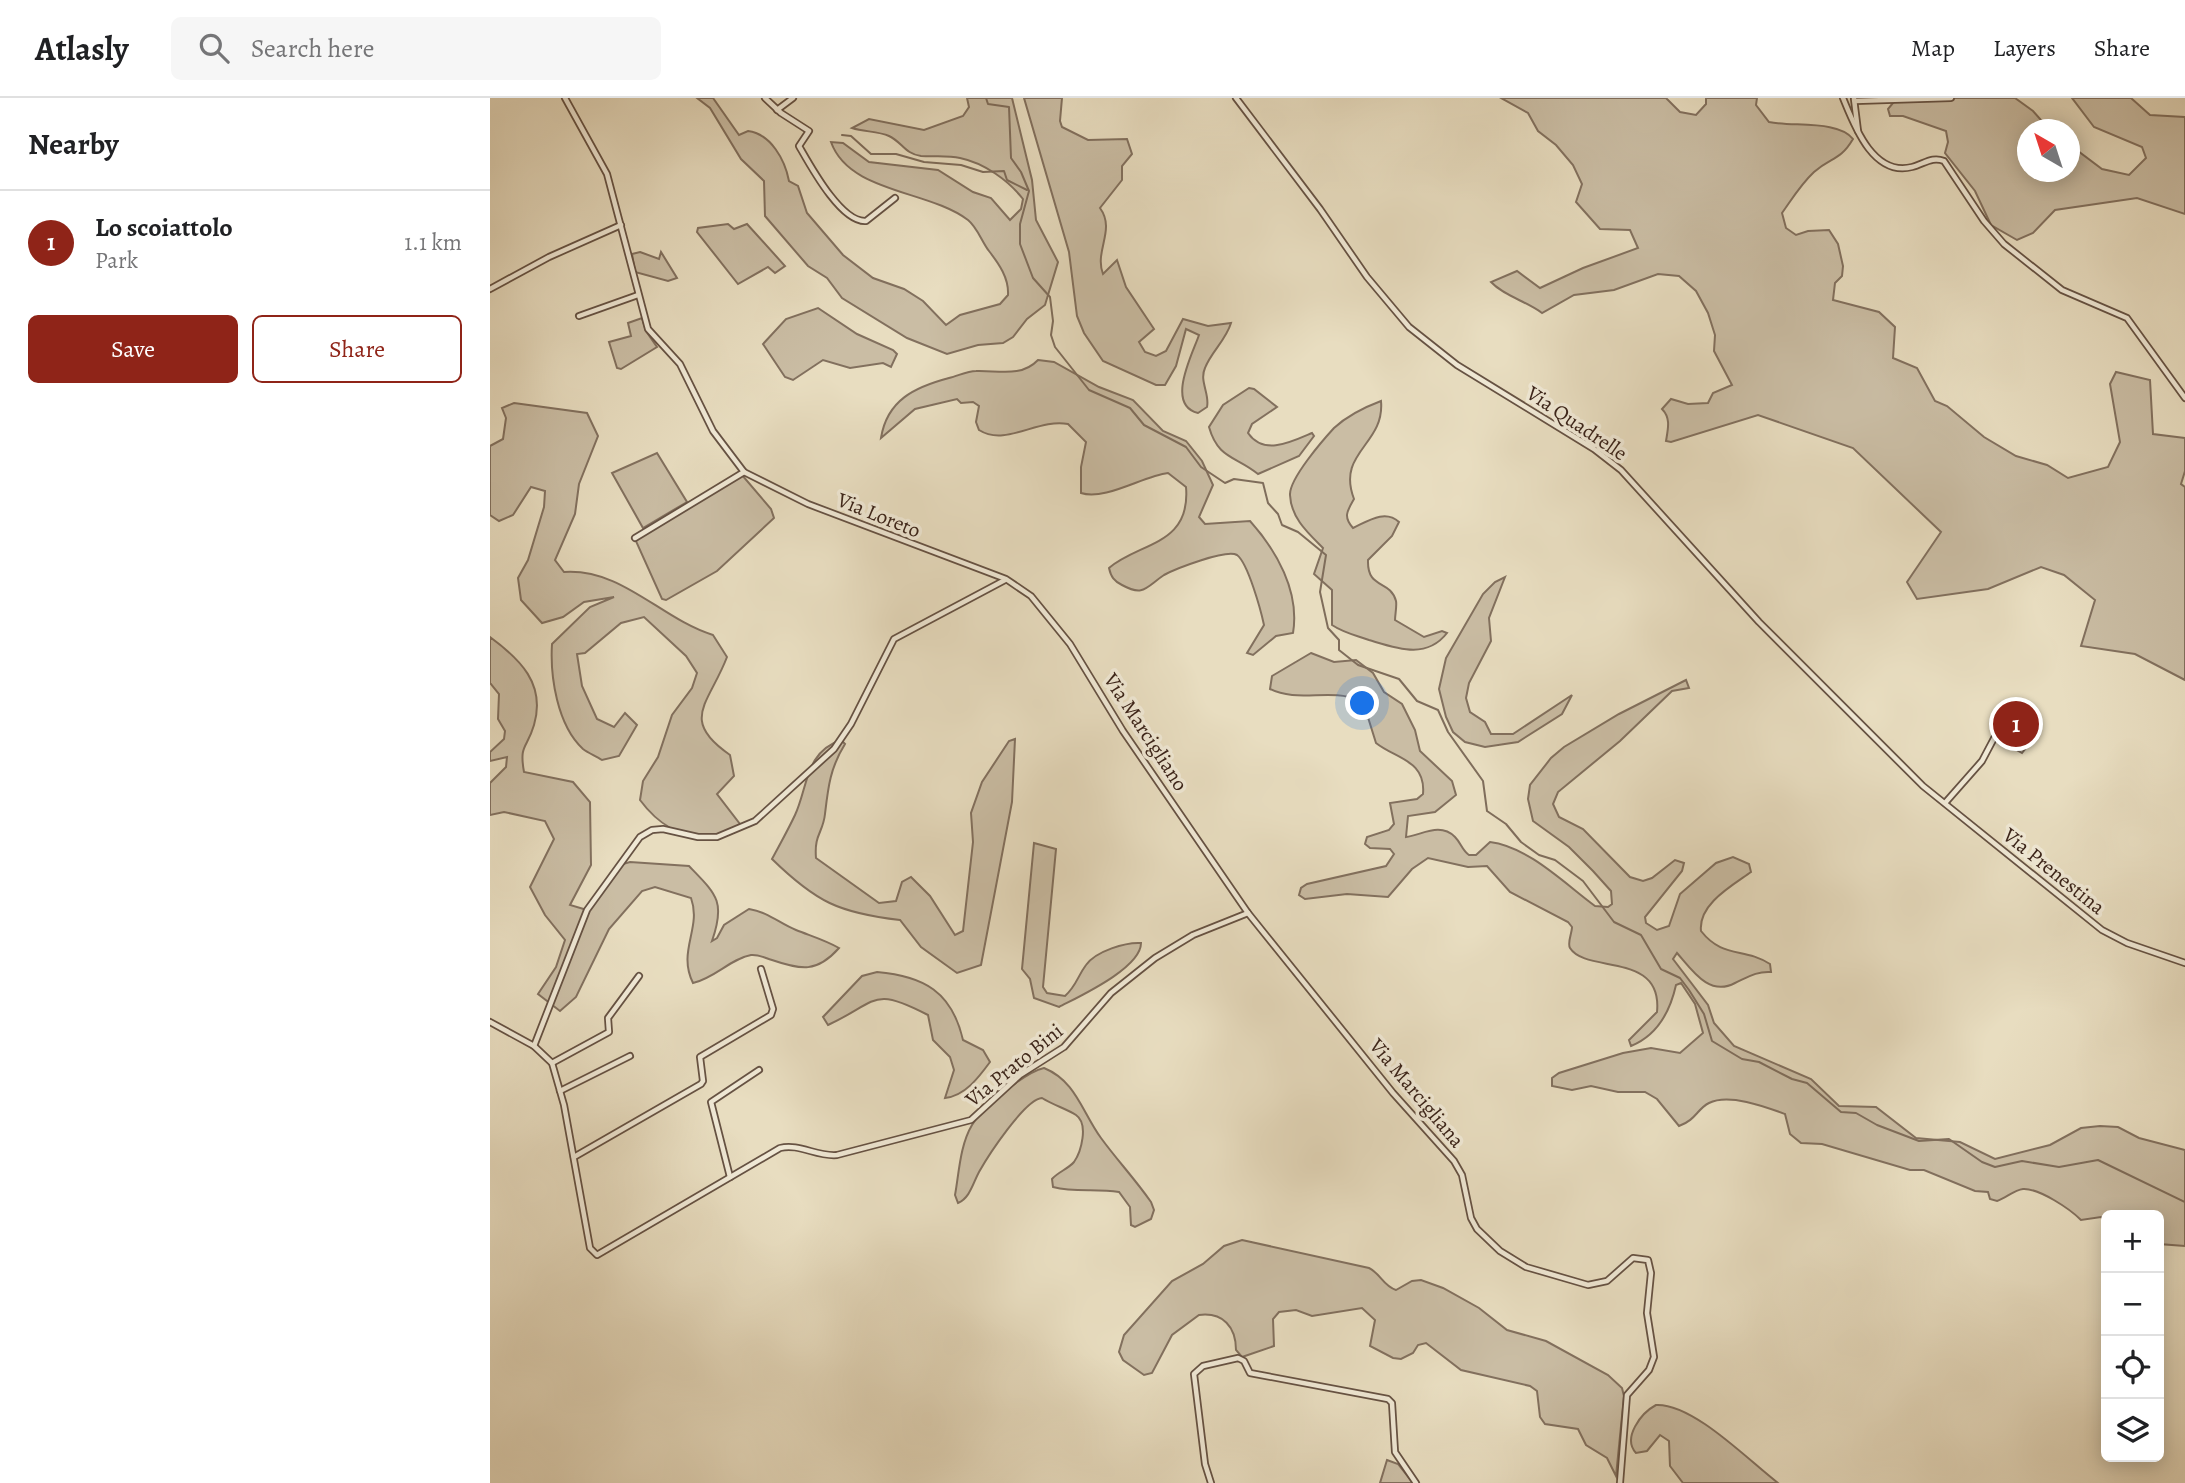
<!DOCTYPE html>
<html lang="en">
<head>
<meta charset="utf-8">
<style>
	:root { --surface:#fff; --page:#f6f6f6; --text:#202124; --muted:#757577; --line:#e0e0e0; --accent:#8f2418 }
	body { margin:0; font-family:Alegreya,serif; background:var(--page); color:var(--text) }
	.controls { position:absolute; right:21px; bottom:21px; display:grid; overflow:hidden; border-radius:10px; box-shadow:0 4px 18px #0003 }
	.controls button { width:63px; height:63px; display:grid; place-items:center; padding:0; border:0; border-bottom:2px solid var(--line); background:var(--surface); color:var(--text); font:35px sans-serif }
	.compass { position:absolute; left:1527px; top:21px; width:63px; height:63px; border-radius:50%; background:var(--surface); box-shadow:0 4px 18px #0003; rotate:321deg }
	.you { position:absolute; left:873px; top:606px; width:24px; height:24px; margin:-18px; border:5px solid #fff; border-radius:50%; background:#1a73e8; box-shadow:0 0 0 10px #1a73e833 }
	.badge { display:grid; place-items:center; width:46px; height:46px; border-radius:50%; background:var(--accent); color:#fff; font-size:23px; font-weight:700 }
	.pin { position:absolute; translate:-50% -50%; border:4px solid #fff; box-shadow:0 2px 7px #0006 }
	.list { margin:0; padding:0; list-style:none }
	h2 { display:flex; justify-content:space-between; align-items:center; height:91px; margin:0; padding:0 28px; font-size:30px }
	h2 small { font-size:23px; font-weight:400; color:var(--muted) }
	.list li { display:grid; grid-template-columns:46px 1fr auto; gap:21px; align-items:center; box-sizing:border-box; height:105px; padding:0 28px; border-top:2px solid var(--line) }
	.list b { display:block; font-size:26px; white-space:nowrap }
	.list p { margin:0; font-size:23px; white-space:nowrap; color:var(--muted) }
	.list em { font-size:23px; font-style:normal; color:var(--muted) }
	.actions { display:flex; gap:14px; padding:21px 28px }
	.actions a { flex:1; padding:16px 0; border:2px solid var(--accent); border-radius:10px; text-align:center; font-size:24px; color:var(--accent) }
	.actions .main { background:var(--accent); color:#fff }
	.icon { flex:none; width:38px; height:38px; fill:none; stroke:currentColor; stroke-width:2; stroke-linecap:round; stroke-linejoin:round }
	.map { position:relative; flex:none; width:1695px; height:1385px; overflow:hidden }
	header { display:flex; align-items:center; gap:42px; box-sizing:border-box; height:98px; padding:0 35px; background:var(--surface); border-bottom:2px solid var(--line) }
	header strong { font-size:33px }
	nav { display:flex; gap:38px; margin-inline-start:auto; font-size:24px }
	.search { width:490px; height:63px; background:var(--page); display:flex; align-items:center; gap:18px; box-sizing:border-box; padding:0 24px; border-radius:10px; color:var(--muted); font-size:26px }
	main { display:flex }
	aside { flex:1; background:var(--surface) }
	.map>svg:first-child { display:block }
	.green { fill:#cabda4; stroke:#82705e; stroke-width:2 }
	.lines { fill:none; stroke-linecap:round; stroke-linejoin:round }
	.stream { stroke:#7f6d5b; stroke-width:2 }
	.minor-casing { stroke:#665243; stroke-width:8 }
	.minor { stroke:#f0e9d6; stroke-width:4.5 }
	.labels { text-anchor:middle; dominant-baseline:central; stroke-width:7; stroke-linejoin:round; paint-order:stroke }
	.street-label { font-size:21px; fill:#3a2319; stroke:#f0e9d6 }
</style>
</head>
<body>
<header>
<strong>Atlasly</strong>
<div class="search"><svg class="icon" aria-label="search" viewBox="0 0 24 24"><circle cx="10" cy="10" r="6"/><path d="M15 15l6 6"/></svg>Search here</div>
<nav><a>Map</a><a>Layers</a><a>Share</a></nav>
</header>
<main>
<aside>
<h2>Nearby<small></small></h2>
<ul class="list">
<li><span class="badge">1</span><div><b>Lo scoiattolo</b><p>Park</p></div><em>1.1 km</em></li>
</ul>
<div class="actions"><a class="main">Save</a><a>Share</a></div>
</aside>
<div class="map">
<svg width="1695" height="1385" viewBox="0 0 1695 1385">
	<rect width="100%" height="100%" fill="#e8ddc0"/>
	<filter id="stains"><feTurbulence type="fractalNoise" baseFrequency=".00286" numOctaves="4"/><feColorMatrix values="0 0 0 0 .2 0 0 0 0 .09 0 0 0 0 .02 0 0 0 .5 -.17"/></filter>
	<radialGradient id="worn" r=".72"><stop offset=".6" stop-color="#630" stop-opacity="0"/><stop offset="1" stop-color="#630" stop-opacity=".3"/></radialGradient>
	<!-- green -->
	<g class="green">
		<path d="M207,0h16l26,37 9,-4c23,3 37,29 41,50l9,5 9,27 36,42 30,23 31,11 19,12 23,24 14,-10 40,-11 8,-9c1,-17 -9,-31 -19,-44 -7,-9 -12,-24 -21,-31 -39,-30 -119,-27 -137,-78l12,1 26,19 69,8 35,22 18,6 19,22 11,-11 2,-10c-15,-19 -39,-36 -63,-41 -13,-3 -26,-1 -39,-2 -16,-2 -19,-14 -32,-20 -11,-5 -25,-4 -37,-8l17,-9 55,11 39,-14 6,-9 -2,-9h45l20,82 4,40 22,42 -13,43 -18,14 -14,18 -10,6 -25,2 -31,9 -40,-16 -65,-40 -15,-20 -19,-12 -43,-50 -1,-35 -23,-22 -31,-51z"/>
		<path d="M534,0h38l-2,23 2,6 26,13 39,-1 5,15 -10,12v14l-22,28c16,22 -6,43 3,66l14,-14 9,27 28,42 -15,13 6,10 11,4 10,-5 17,-32 25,7 23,-3c-5,17 -20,29 -26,45 -6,13 5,26 2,39l-9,6c-33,-8 -5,-60 1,-78l-13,-6 -10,37 -11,19h-9l-53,-24 -19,-28 -7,-17 -8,-64z"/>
		<path d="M1011,0h165l14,14 16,3 10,-11v-6h51l-1,7 13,17c24,5 70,-2 84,17 -13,22 -22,18 -39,33 -13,12 -22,27 -32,41l4,15 10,7 12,-4 21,-1 9,14 5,22 -1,10 -7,7 -2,17 46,12 16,15 -2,31 24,10 18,33 12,5 37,31 32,19 31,9 21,13 40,-11 12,-25 -10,-58 6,-12 34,8 3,54 32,4v33l-4,13 4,3v193l-50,-26 -54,-8 14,-46 -31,-25 -23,-8 -53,22 -71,10 -10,-17 34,-50 -88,-84 -95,-33 -87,27 -5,-1c2,-12 5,-23 -4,-32l9,-10 17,5 20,-1 5,-10 19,-8 -18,-34 1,-16 -7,-22 -12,-22 -17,-15 -21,-2 -44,16 -40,5 -32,18c-16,-12 -38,-17 -51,-31l26,-11 23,17 43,-20 55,-20 -8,-18 -30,-1 -24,-27 6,-18 -9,-19 -17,-20 -18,-14 -10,-18z"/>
		<path d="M1407,0h118l18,13 16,18 -21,1v42h42v-27l32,24 27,6 17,-17 -4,-11 -48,-20 -22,-29h59l19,17 35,2v97l-48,-16 -82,12 -22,23 -16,7 -26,-15 -16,-34 -30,-38 3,-11 -2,-11 -43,-15h-13l-2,-7z"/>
		<path d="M238,126l6,5 13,-5 38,42 -10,7 -7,-6 -30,17 -41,-52 1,-4z"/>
		<path d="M150,154l19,7 2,-7 16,26 -9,3 -33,-9 -3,-18z"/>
		<path d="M328,210l39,26 36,16 4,4 -6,13 -8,-4 -33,5 -27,-8 -30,20 -8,-3 -22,-33 23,-25z"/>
		<path d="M152,220l4,13 11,16 -36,22 -4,-1 -8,-26 22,-6 -3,-13z"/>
		<path d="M548,262l16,2 45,25 34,13 30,31 23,10 16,20 11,24 -14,32 6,7 45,-3c26,29 50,70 43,112l-17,3 -23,19 -6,-2 17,-28c-3,-14 -16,-62 -27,-70 -11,-6 -62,14 -73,20 -18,12 -20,22 -42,10 -8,-4 -11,-8 -13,-17 30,-26 82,-22 77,-81l-18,-14c-25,3 -63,28 -87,20v-26l5,-25 -18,-18c-30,-6 -62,23 -89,6l-3,-8 3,-16 -6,-4 -12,1 -4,-4 -42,10 -34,29c6,-38 34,-51 68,-60 9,-2 18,-7 27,-7 21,-1 45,7 62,-11z"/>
		<path d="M759,290l5,1 23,18 -25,17 -4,9c16,23 43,9 64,0l2,3 -15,20 -41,18c-22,-18 -40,-15 -49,-47l14,-22z"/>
		<path d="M891,303c4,44 -45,51 -27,98 -7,12 -11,18 -1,29 15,-7 32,-19 46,-6l-7,14 -24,24c-1,30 22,19 28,41 1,5 -1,14 -1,19l29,17 18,-6 5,2c-21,27 -51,15 -78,7 -14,-5 -25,-7 -37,-15v-35l-18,-16 9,-26c-15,-15 -32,-30 -33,-53 -1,-16 33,-55 44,-67 13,-12 31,-21 47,-27z"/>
		<path d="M24,305l73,10 11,23 -19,48 -4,30 -20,46 9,12c58,-4 97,47 149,63l14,22c-18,47 -48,63 3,98l4,21 -17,18 26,34c-10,3 -22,9 -32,10 -30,1 -54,-15 -71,-38l3,-19 15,-24 14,-42 20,-27 5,-15 -11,-17 -42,-39 -23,6 -36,30 -8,1 5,32 15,33 17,8 11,-14 12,12 -18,31 -17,4c-6,-4 -14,-7 -19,-11 -26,-24 -33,-73 -31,-105l38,-37 24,-10 -30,5 -21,15 -21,6 -21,-23 -3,-22 10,-18 16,-53 1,-16 -14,-4 -18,28 -14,6 -9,-6v-69l13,-7 3,-21 -4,-10z"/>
		<path d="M167,355l30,49 -44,26 -31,-55z"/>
		<path d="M252,377l29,34 3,9 -57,53 -51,29 -4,-1 -27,-60z"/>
		<path d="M1015,479l-16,41 2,23 -22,42 -3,15 4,14 15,10 6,12h22l59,-39 -10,19 -44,28 -33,5 -20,-5 -12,-10 -7,-15 -7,-28 7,-31 37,-64 12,-12z"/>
		<path d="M0,539c30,22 56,47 44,88 -7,24 -15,19 -10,47l49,10 17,20 1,63 -21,40 17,5 29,-44 14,-4 59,4c27,28 37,35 23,75l5,-3 7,-13 25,-16c19,3 30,14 47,21 15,6 29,10 43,18 -22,25 -38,22 -67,12 -7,-2 -14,-6 -21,-5 -21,4 -36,23 -58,28 -16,-32 9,-55 -2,-85l-36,-11 -13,4 -33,38 -33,68 -16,14 -22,-17 18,-27 9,-27 -20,-25 -15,-28 24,-48 -9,-18 -41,-9 -14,3v-32l16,-16 1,-10 -17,4v-9l14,-13 1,-8 -7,-12 1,-25 -9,-11z"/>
		<path d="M821,555l23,9 22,-2 17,13 11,19 18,12 13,26 5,21 32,30 4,14 -21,17 -27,4 -2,21c16,-2 34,-15 49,0 6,6 7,13 14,18h7l14,-13c39,5 75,42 105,64l13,1 4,-3 -1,-13 -18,-20 -24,-24 -36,-26 -5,-22 2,-14 21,-27 13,-11 55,-33 67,-34 3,8 -17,3 -52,50 -62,51 -5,12 6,13 24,12 47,48 13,4 9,-3 23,-18 9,3 -2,8 -37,46 1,6 11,7 12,-4 11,-32 36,-31 17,-6 16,7 2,8c-18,13 -53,32 -50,59 22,28 43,16 69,33l1,8c-14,-1 -23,5 -36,11 -26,14 -43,-13 -58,-30l-4,6 35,46 6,18 20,23 77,33 28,27 37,1 40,31 44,4 35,17 55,-14 31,-17 19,-2 18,1 21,11 46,12v96l-26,-2v-29h-53v4l-5,-2 -20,3c-11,-11 -42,-32 -58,-31 -9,1 -17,9 -26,12l-7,-2 -2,-7 -13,-1 -51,-21h-14l-88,-26 -21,-1 -11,-9 -5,-20c-19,-7 -56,-21 -76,-11 -12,6 -13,17 -30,23l-22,-27 -12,-7h-27l-27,-6 -19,4 -20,-4v-8l7,-5 64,-20 28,-5 29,5 23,-20 -8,-29 -14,-21 -5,2c-6,27 -18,50 -45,61l-2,-6 28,-28c6,-61 -71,-38 -87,-64 -3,-5 2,-15 2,-21l-4,-5 -58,-30 -23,-26 -19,1 -40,-9 -16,11 -24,28 -41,-3 -42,5 -6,-4 2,-7 6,-4 79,-18 8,-12 -4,-5 -20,-1 -5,-4 2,-7 22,-7 5,-6 -4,-21 27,-4 6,-5c3,-34 -27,-35 -47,-51l-10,-32 -8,-11c-27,-12 -61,3 -88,-11l2,-13z"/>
		<path d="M1523,615l24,21 -15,19 -23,-13z"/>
		<path d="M525,641l-3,63 -31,163 -24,8 -36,-26 -21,-27c-61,-7 -84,-18 -128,-61 8,-15 16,-29 23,-44 13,-28 10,-63 46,-75l4,4c-15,24 -17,44 -20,70 -2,19 -11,20 -9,44l63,45 17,-2 6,-19 9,-5 19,19 25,39 8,-4 10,-89 -2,-29 11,-31 27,-41z"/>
		<path d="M544,745l22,6 -13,138 4,6 18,3c12,-11 12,-19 21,-31 10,-14 40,-23 55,-22 0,25 -61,53 -82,64l-25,-9 -4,-19 -8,-10z"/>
		<path d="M387,874c47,4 75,20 86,68l20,10 7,12c-11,15 -25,34 -45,36l9,-28 -4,-13 -17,-17 -5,-25c-57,-30 -50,-13 -100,10l-5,-8 39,-41z"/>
		<path d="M554,970c32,13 38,44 57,70 16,22 34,41 50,64l3,8 -3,9 -16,8 -4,-2 -1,-18 -11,-15c-23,-4 -43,1 -66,-5l-1,-8c6,-7 16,-10 22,-17 7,-10 15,-38 2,-47 -9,-6 -23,-10 -34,-17 -17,1 -54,58 -63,74 -6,11 -9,26 -21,31l-3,-8c4,-22 5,-50 17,-70 10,-17 53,-53 72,-57z"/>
		<path d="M752,1142l127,28c12,6 14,18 27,22l16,-9 9,-1 22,8 36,20 28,22 39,11 62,34 14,13 2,8 -8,80 -9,-18 -21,-13 -8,-16 -33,-5 -5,-7 -3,-26 -7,-5 -69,-16 -35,-27 -8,2 -5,8 -12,6 -8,-1 -23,-12 5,-26 -13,-12 -50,8 -16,-6 -17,2 -6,7 1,27 -32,11 -6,-7c0,-23 -13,-38 -37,-35l-27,20 -20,38 -8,2 -21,-15 -4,-8 5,-17 48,-54 31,-17 21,-18z"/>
		<path d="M1166,1307c37,-2 93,56 122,78h-95l-13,-17 -1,-25 -9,-6 -13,16 -11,2c-14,-15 5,-40 20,-48z"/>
		<path d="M897,1362l11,4 15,19h-33z"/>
	</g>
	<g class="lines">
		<!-- stream -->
		<g class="stream">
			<path d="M496,0l2,6 21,3 2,51 10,14 8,19 -9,33v20l13,34 17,19 3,24 -2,14 4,12 34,43 41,18 14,17 42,22 15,20 24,16 9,-4 29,4 5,20 10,11 4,11 16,7 28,23 -6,37 8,36 11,12v10l19,15 41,14 18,22 21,9 10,22 35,49 4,30 19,13 15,18 18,13 16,5 28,21 31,41 27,13 20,34 19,9 9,12 15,24 8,27 30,18 17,3 33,17 15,4 34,29 15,1 21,12 42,16 30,-2 33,23 13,5 27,-6 37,6 39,-7 87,42"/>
			<path d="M352,37l9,1 20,18h25l28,8 37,3 22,7 21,-1 3,9 20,10"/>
		</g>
		<!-- minor casing -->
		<g class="minor-casing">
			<g id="minor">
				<path d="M75,0l42,76 41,155 32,35 33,67 31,41 64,32 198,75 25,17 39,48 53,87 125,182 145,180 61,68 8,14 9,43 6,11 23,22 26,16 62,18 19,-4 26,-23 15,2 3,13 -4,40 7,44 -5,13 -22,25 -7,88"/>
				<path d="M275,0l16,15 28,18 -10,15c11,19 42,77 67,75l29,-23"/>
				<path d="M746,0l84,111 47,68 42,50 48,38 137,84 27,21 138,152 164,164 179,144 25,13 58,20"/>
				<path d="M1353,0c11,27 30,79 69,69 12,-3 20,-11 32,-6l40,60 20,23 58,46 65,28 58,80"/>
				<path d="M1364,1l4,32"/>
				<path d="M1365,3l96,-3"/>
				<path d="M287,12l16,-12"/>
				<path d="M0,191l59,-32 72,-32"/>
				<path d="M89,218l59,-21"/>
				<path d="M145,440l109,-66"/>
				<path d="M1455,705l37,-42 28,-53"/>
				<path d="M0,924l44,24 18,17 12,42 26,143 7,7 183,-107c19,-5 37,9 57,7l134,-35 49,-45 44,-28 47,-54 44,-35 38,-23 55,-22"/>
				<path d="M44,948l53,-136 53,-73 12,-7 11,-1 35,8h19l38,-16 79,-72 17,-25 43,-85 111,-59"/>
				<path d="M62,965l57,-31 -1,-14 31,-42"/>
				<path d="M70,993l70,-35"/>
				<path d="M84,1059l127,-73 2,-3 -3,-24 71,-42 2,-6 -12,-40"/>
				<path d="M240,1079l-19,-75 48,-32"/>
				<path d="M721,1385l-6,-19 -11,-90 9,-8 35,-8 6,3 6,12 138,26 4,4 3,49 21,31"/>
			</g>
		</g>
		<!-- minor -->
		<use href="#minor" class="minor"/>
	</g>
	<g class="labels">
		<!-- street labels -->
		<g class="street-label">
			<text transform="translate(1087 325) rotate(34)">Via Quadrelle</text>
			<text transform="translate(389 417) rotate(22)">Via Loreto</text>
			<text transform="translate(656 634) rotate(57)">Via Marcigliano</text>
			<text transform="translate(1564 773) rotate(39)">Via Prenestina</text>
			<text transform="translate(524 967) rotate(-39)">Via Prato Bini</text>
			<text transform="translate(927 995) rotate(50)">Via Marcigliana</text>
		</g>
	</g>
	<rect width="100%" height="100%" filter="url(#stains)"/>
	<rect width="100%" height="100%" fill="url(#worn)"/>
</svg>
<div class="controls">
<button>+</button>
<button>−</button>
<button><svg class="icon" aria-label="locate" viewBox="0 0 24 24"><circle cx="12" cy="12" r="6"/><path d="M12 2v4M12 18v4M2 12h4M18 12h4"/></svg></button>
<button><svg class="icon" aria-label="layers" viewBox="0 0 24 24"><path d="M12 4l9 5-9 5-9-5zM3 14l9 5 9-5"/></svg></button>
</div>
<svg class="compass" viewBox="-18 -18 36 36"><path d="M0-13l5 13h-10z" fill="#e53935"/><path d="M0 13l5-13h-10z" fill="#757577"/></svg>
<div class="you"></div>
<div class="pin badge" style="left:1526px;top:626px">1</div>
</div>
</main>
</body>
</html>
